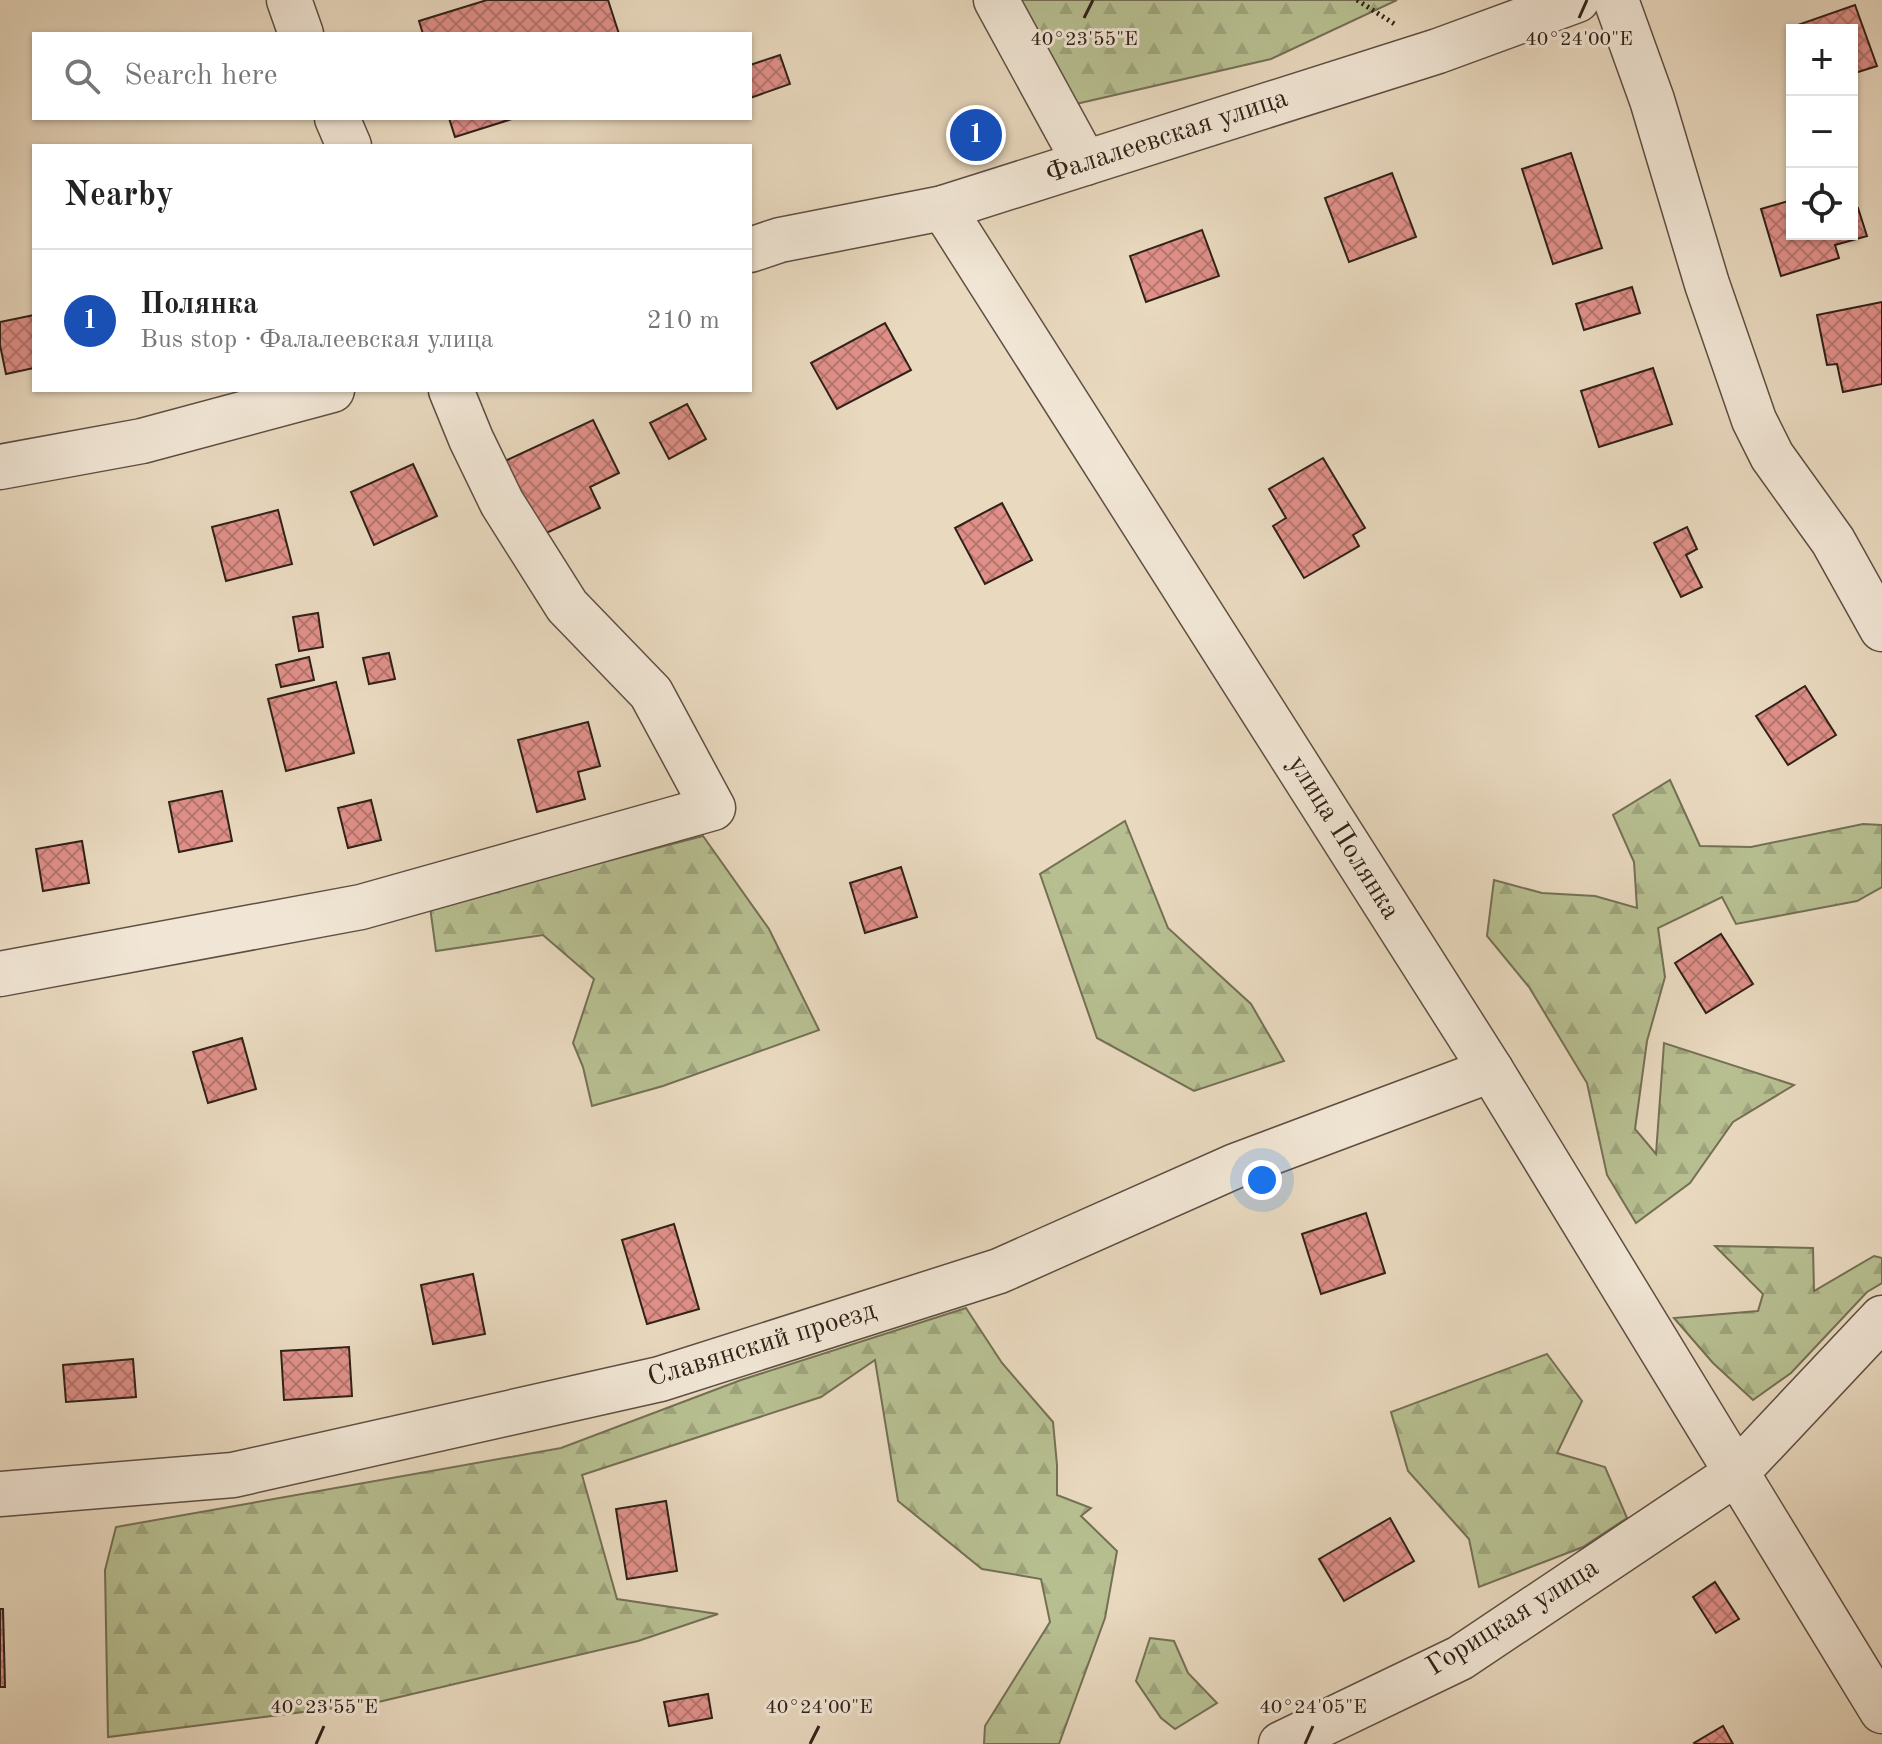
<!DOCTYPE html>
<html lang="en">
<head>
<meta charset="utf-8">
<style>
	:root { --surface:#fff; --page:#f2f2f2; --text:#222; --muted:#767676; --line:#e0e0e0; --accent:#d93025 }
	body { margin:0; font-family:"Old Standard TT",serif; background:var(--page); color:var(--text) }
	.controls { position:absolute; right:24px; top:24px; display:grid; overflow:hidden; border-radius:0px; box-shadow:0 2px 6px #0004 }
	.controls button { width:72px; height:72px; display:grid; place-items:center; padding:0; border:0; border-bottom:2px solid var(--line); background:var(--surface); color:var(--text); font:40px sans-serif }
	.you { position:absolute; left:1262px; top:1180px; width:28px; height:28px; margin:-20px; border:6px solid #fff; border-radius:50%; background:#1a73e8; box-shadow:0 0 0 12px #1a73e833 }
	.badge { display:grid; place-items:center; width:52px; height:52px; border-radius:50%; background:var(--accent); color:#fff; font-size:26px; font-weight:700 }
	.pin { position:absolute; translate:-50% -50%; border:4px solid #fff; box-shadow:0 2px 8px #0006 }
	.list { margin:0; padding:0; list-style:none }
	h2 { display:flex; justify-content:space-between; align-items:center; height:104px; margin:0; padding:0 32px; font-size:34px }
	h2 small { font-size:26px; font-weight:400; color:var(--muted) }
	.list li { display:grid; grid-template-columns:52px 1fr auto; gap:24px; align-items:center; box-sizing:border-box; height:144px; padding:0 32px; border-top:2px solid var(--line) }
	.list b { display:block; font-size:30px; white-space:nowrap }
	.list p { margin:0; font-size:26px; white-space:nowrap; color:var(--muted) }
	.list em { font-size:26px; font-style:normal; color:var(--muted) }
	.icon { flex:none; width:44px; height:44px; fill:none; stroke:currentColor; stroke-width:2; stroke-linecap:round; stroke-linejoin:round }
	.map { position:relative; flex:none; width:1882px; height:1744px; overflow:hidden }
	.search { position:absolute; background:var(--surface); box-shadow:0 2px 6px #0004; left:32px; top:32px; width:720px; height:88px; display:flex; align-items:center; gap:20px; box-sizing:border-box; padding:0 28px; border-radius:0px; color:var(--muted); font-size:30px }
	.panel { position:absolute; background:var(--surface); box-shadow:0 2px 6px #0004; left:32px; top:144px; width:720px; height:248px; border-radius:0px }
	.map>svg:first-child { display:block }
	.forest { fill:url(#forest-firs); stroke:#747054; stroke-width:2 }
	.building { fill:url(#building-cross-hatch); stroke:#302118; stroke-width:2 }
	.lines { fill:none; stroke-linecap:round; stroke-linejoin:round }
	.minor-casing { stroke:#5e4f42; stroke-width:47 }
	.path { stroke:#302118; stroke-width:5; stroke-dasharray:2 4; stroke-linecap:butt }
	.minor { stroke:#f1e6d5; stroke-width:44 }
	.ticks { fill:none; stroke:#302118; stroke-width:3 }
	.labels { text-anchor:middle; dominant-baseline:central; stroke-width:6; stroke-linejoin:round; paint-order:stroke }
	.street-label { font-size:28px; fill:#302118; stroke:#f1e6d5 }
	.ticks-label { font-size:20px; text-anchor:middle; fill:#302118; stroke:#f1e6d5; stroke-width:6; stroke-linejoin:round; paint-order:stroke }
</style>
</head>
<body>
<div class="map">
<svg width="1882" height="1744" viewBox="0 0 1882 1744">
	<defs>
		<pattern id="forest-firs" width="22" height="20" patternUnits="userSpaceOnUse" patternTransform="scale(2)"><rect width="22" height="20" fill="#b7bf91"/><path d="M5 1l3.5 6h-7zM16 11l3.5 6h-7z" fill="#9ea47c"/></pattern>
		<pattern id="building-cross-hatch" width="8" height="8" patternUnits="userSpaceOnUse" patternTransform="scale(2)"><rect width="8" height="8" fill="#e09089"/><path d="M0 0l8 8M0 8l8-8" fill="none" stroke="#b6756f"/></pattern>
	</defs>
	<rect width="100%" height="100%" fill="#e9d9bf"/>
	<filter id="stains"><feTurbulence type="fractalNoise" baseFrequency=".0025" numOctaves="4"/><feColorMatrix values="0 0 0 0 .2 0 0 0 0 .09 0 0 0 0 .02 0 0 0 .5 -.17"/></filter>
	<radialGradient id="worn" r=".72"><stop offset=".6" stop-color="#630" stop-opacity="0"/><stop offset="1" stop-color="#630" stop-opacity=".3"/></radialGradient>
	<!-- forest -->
	<g class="forest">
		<path d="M1016,0h381l-126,59 -204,47z"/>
		<path d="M1670,780l30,66 51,1 112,-23 19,1v62l-25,14 -121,23 -14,-27 -64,31 7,49 -18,64 -12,88 21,25 8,-111 130,42 -61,37 -43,61 -54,40 -29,-48 -20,-92 -58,-96 -42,-51 7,-56 48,13 53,3 42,12 -3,-46 -21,-47z"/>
		<path d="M1125,821l43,107 83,76 33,57 -90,30 -97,-53 -57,-164z"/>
		<path d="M703,836l66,93 50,101 -156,56 -71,20 -9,-39 -10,-24 21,-64 -51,-44 -107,16 -6,-44z"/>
		<path d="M1715,1246l98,2 1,43 60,-35 8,2v25l-15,9 -76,81 -38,27 -40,-37 -39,-45 84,-7 5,-17z"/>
		<path d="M966,1308l36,55 51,59 4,43v30l34,13 -10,8 36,35 -12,67 -46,126h-75l1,-18 65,-104 -9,-43 -59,-10 -84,-68 -23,-141 -54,37 -239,78 35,124 101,15 -80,27 -264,62 -266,34 -3,-167 11,-43 445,-79 180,-68z"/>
		<path d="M1547,1354l35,47 -25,52 48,14 22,51 -44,29 -104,40 -10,-48 -61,-68 -17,-59z"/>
		<path d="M1150,1638l24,3 14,32 29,30 -42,26 -14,-11 -25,-37z"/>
	</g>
	<!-- building -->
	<g class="building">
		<path d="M487,0h121l11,34h-196l-4,-13z"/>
		<path d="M1855,5l22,61 -25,8v-44h-60v5l-3,-7z"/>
		<path d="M780,55l10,29 -40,14v-33z"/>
		<path d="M449,118h66l-60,19z"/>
		<path d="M1571,153l31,95 -49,16 -31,-95z"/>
		<path d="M1392,173l24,64 -67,25 -24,-64z"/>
		<path d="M1792,200v34h60v-24l6,-2 9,28 -32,9 4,13 -58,18 -20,-67z"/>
		<path d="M1202,230l17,46 -73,26 -16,-46z"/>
		<path d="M1632,287l8,26 -56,17 -8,-26z"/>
		<path d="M1882,302v82l-39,8 -6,-28 -10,1 -10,-50z"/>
		<path d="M34,315v53l-28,6 -6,-29v-23z"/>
		<path d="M885,323l26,47 -74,39 -26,-46z"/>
		<path d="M1653,368l19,56 -73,23 -18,-56z"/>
		<path d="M687,404l19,35 -37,20 -19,-36z"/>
		<path d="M593,420l26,53 -29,14 10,21 -60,28 -35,-75z"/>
		<path d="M1323,458l42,70 -12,7 6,11 -55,32 -31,-52 13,-8 -17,-29z"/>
		<path d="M413,464l24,52 -63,29 -23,-53z"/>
		<path d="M1002,503l30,57 -47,24 -30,-56z"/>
		<path d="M278,510l14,54 -66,17 -14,-54z"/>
		<path d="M1687,527l10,22 -11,6 16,32 -21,10 -27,-54z"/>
		<path d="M318,613l5,34 -24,4 -6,-34z"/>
		<path d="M389,653l6,26 -26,5 -6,-26z"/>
		<path d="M309,657l5,23 -33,7 -5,-22z"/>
		<path d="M336,682l18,71 -68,18 -18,-72z"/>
		<path d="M1805,686l31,49 -48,30 -32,-49z"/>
		<path d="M588,722l12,44 -22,6 7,27 -48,13 -19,-72z"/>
		<path d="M222,791l10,50 -53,11 -10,-50z"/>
		<path d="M371,800l10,40 -33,8 -10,-40z"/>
		<path d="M82,841l7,42 -46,8 -7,-42z"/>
		<path d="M901,867l16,50 -52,16 -15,-50z"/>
		<path d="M1721,934l32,50 -47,29 -31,-50z"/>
		<path d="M242,1038l14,51 -48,14 -15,-51z"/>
		<path d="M1366,1213l19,60 -64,21 -19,-60z"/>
		<path d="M674,1224l25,85 -52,15 -25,-84z"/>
		<path d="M473,1274l12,60 -52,10 -12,-59z"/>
		<path d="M349,1347l3,49 -68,4 -3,-49z"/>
		<path d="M133,1359l3,38 -70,5 -3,-37z"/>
		<path d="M666,1501l11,70 -50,8 -11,-70z"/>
		<path d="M1390,1518l24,43 -70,40 -25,-42z"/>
		<path d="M1715,1582l24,37 -23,14 -23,-36z"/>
		<path d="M0,1609h3l2,78h-5z"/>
		<path d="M708,1694l4,24 -43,8 -5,-24z"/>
		<path d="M1723,1726l10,18h-38l-1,-1z"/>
	</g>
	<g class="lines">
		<!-- minor casing -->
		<g class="minor-casing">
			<g id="minor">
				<path d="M289,0l12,34"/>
				<path d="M996,0l89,163"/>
				<path d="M1616,0l36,100 55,184 47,136 18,36 61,85 49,88"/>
				<path d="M337,118l12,28"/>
				<path d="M943,208l548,862 391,641"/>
				<path d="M750,250l30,-10 163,-32 495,-157 139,-51"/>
				<path d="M0,467l142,-26 190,-51"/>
				<path d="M0,974l361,-67 352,-99 -62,-115 -84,-87 -65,-103 -31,-64 -20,-49"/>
				<path d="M0,1494l233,-19 427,-96 339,-108 236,-105 256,-96"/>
				<path d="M1281,1744l179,-86 275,-184 147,-156"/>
			</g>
		</g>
		<!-- path -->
		<path class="path" d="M1357,0l39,25"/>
		<!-- minor -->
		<use href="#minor" class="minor"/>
	</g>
	<!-- ticks -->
	<path class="ticks" d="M1084,18l9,-18M1579,18l8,-18M316,1744l8,-18M810,1744l9,-18M1305,1744l8,-18"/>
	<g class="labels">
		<!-- street labels -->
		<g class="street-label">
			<text transform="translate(1167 137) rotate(-18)">Фалалеевская улица</text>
			<text transform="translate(1343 838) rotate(58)">улица Полянка</text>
			<text transform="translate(762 1345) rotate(-17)">Славянский проезд</text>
			<text transform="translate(1513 1618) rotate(-32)">Горицкая улица</text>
		</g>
	</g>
	<g class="ticks-label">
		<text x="1084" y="45">40°23'55"E</text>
		<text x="1579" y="45">40°24'00"E</text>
		<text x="324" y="1713">40°23'55"E</text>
		<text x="819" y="1713">40°24'00"E</text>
		<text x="1313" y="1713">40°24'05"E</text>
	</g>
	<rect width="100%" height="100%" filter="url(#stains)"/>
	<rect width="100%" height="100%" fill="url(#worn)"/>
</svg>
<div class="controls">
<button>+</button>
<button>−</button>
<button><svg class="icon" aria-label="locate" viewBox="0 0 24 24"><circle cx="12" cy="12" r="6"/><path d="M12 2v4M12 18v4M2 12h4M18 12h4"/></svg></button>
</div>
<div class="you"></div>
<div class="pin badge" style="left:976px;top:135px;background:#1a4fb4">1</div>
<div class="search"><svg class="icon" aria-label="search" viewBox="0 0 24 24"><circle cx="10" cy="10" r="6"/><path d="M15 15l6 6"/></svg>Search here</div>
<section class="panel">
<h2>Nearby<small></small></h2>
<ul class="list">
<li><span class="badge" style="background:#1a4fb4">1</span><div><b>Полянка</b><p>Bus stop · Фалалеевская улица</p></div><em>210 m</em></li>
</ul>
</section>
</div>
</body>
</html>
